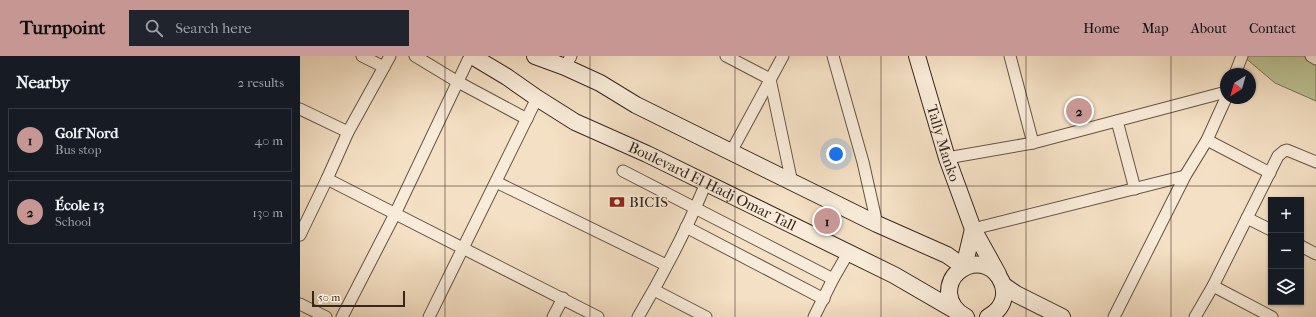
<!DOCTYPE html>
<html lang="en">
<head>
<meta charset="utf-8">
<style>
	:root { --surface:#171b24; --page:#20242c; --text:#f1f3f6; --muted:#9ea1a6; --line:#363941; --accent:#c59692 }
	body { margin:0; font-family:"IM FELL French Canon",serif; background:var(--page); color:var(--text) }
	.controls { position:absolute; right:12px; bottom:12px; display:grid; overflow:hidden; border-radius:0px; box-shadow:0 1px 3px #0004 }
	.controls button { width:36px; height:36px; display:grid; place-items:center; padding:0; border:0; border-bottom:1px solid var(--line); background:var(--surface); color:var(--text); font:20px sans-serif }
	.compass { position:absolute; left:920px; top:12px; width:36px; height:36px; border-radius:50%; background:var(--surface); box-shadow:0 1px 3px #0004; rotate:217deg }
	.scale { position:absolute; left:12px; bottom:10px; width:93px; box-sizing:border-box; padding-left:4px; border:2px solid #37261e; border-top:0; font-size:11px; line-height:14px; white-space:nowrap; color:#37261e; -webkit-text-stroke:3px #f8ebd9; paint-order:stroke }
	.you { position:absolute; left:536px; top:98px; width:14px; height:14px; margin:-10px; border:3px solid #fff; border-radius:50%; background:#1a73e8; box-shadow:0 0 0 6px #1a73e833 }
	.badge { display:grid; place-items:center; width:26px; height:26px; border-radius:50%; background:var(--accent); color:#111; font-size:13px; font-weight:700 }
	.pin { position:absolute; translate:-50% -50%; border:2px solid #fff; box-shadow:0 1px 4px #0006 }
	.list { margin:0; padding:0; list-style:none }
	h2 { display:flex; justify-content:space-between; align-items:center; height:52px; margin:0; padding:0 16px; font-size:17px }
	h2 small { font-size:13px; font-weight:400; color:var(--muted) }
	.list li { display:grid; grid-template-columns:26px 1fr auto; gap:12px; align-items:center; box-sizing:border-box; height:64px; margin:0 8px 8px; padding:0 8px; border:1px solid var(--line); border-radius:0px }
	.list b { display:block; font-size:15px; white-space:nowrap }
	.list p { margin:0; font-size:13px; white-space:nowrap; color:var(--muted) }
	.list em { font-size:13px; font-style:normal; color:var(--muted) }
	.icon { flex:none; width:22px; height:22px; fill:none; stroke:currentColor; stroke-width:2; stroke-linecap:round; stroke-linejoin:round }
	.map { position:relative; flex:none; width:1016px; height:261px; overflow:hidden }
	header { display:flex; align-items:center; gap:24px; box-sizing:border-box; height:56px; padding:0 20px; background:var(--accent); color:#111 }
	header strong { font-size:19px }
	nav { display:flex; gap:22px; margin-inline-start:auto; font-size:14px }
	.search { width:280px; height:36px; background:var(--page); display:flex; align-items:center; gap:10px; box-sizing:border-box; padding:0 14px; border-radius:0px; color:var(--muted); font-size:15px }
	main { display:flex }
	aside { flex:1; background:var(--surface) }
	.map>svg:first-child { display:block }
	.green { fill:#bbc294; stroke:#797459 }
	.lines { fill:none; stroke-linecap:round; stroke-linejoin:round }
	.street-casing { stroke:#665448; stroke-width:13 }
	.secondary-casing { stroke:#37261e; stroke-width:18 }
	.street { stroke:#f8ebd9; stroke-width:11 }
	.secondary { stroke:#f8ebd9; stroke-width:16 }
	.grid { fill:none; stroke:#37261e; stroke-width:1; stroke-opacity:0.55 }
	.labels { text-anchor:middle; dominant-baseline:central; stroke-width:3; stroke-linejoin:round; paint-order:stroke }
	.street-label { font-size:15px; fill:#37261e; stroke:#f8ebd9 }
	.poi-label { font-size:15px; fill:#37261e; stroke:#f8ebd9; text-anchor:start }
</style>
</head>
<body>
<header>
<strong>Turnpoint</strong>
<div class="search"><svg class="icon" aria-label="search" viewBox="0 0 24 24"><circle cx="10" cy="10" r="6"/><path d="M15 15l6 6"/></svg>Search here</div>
<nav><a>Home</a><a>Map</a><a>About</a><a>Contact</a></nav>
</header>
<main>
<aside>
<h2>Nearby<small>2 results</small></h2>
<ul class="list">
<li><span class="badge">1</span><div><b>Golf Nord</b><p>Bus stop</p></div><em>40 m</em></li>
<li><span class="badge">2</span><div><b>École 13</b><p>School</p></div><em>130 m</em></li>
</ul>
</aside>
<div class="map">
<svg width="1016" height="261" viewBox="0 0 1016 261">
	<rect width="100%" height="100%" fill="#f4e0c4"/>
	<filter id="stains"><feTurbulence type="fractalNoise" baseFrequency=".005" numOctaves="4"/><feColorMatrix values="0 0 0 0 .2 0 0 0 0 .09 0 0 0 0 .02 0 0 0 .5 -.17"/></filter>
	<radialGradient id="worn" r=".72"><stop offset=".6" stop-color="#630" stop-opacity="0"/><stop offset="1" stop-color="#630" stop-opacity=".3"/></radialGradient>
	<!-- green -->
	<path class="green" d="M943,0h73v45l-41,-18z"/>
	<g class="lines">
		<!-- street casing -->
		<g class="street-casing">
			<g id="street">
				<path d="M62,0l22,11"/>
				<path d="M115,0l43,26 69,37"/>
				<path d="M426,0l44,23 22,104"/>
				<path d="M533,0l30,106 14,62"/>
				<path d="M710,0l23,87"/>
				<path d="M1011,0l5,3"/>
				<path d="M265,11l6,-11"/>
				<path d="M935,18l7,-18"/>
				<path d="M0,53l48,23"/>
				<path d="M817,65l18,68"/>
				<path d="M907,84l63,33"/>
				<path d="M431,96l52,-96"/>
				<path d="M647,102l86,-15 193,-51"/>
				<path d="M323,115l210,108"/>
				<path d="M27,123l271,138"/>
				<path d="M196,126l170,83"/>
				<path d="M947,162l24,12"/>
				<path d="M386,171l138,72"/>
				<path d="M673,173l212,-53"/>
				<path d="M0,179l27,-56 21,-47 42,-76"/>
				<path d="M1001,190l15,8"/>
				<path d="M913,230l59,31"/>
				<path d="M354,234l52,27"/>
				<path d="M0,248l26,13"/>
				<path d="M42,261l53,-103 75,-158"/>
				<path d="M129,261l108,-219"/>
				<path d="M253,261l10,-19"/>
				<path d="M338,261c25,-42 49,-88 68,-134"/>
				<path d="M514,261l19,-38 15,-26"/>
				<path d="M814,261l71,-141 22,-36 19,-42"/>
				<path d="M895,261l18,-31 65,-130 6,-5 3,-1 29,12"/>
			</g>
		</g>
		<!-- secondary casing -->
		<g class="secondary-casing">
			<g id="secondary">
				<path id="s1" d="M172,0l35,21 30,21 38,24 72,32 247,121 62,36"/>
				<path d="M235,0l30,11 35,16 36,22 241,119 70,31 17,12 9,-38"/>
				<path id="s2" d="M617,0l30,102 26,71 25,45"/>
				<path d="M703,229l13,9 46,23"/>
				<path d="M666,261c-10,-5 -16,-12 -17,-24 0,-8 3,-16 9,-21 33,-27 67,26 30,45"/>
			</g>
		</g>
		<!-- street -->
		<use href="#street" class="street"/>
		<!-- secondary -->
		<use href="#secondary" class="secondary"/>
	</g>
	<!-- grid -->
	<path class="grid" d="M145,0v261M290,0v261M435,0v261M581,0v261M726,0v261M871,0v261M0,130h1016"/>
	<!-- icons -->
	<defs>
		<g id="bank-bare" transform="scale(1.2)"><path d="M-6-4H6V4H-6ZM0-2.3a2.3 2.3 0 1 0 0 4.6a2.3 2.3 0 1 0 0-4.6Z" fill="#8f2418" stroke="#f8ebd9" stroke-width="2.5" paint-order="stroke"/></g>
	</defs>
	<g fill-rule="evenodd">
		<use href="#bank-bare" x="317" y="146"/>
	</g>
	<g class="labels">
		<!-- street labels -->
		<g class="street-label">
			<text stroke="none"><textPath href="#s2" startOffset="91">Tally Manko</textPath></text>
			<text stroke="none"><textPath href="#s1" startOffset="274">Boulevard El Hadj Omar Tall</textPath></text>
		</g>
		<!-- poi labels -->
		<g class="poi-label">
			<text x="329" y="146">BICIS</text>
		</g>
	</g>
	<rect width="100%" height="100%" filter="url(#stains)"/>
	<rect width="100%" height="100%" fill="url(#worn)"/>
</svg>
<div class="controls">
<button>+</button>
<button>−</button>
<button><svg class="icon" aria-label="layers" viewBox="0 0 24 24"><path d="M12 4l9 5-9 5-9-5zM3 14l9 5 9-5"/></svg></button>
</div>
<svg class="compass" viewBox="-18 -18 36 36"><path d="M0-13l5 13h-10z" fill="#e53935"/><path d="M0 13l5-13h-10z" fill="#9ea1a6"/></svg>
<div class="scale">50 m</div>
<div class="you"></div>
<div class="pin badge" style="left:527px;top:165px">1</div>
<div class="pin badge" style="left:779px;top:55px">2</div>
</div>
</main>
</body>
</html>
